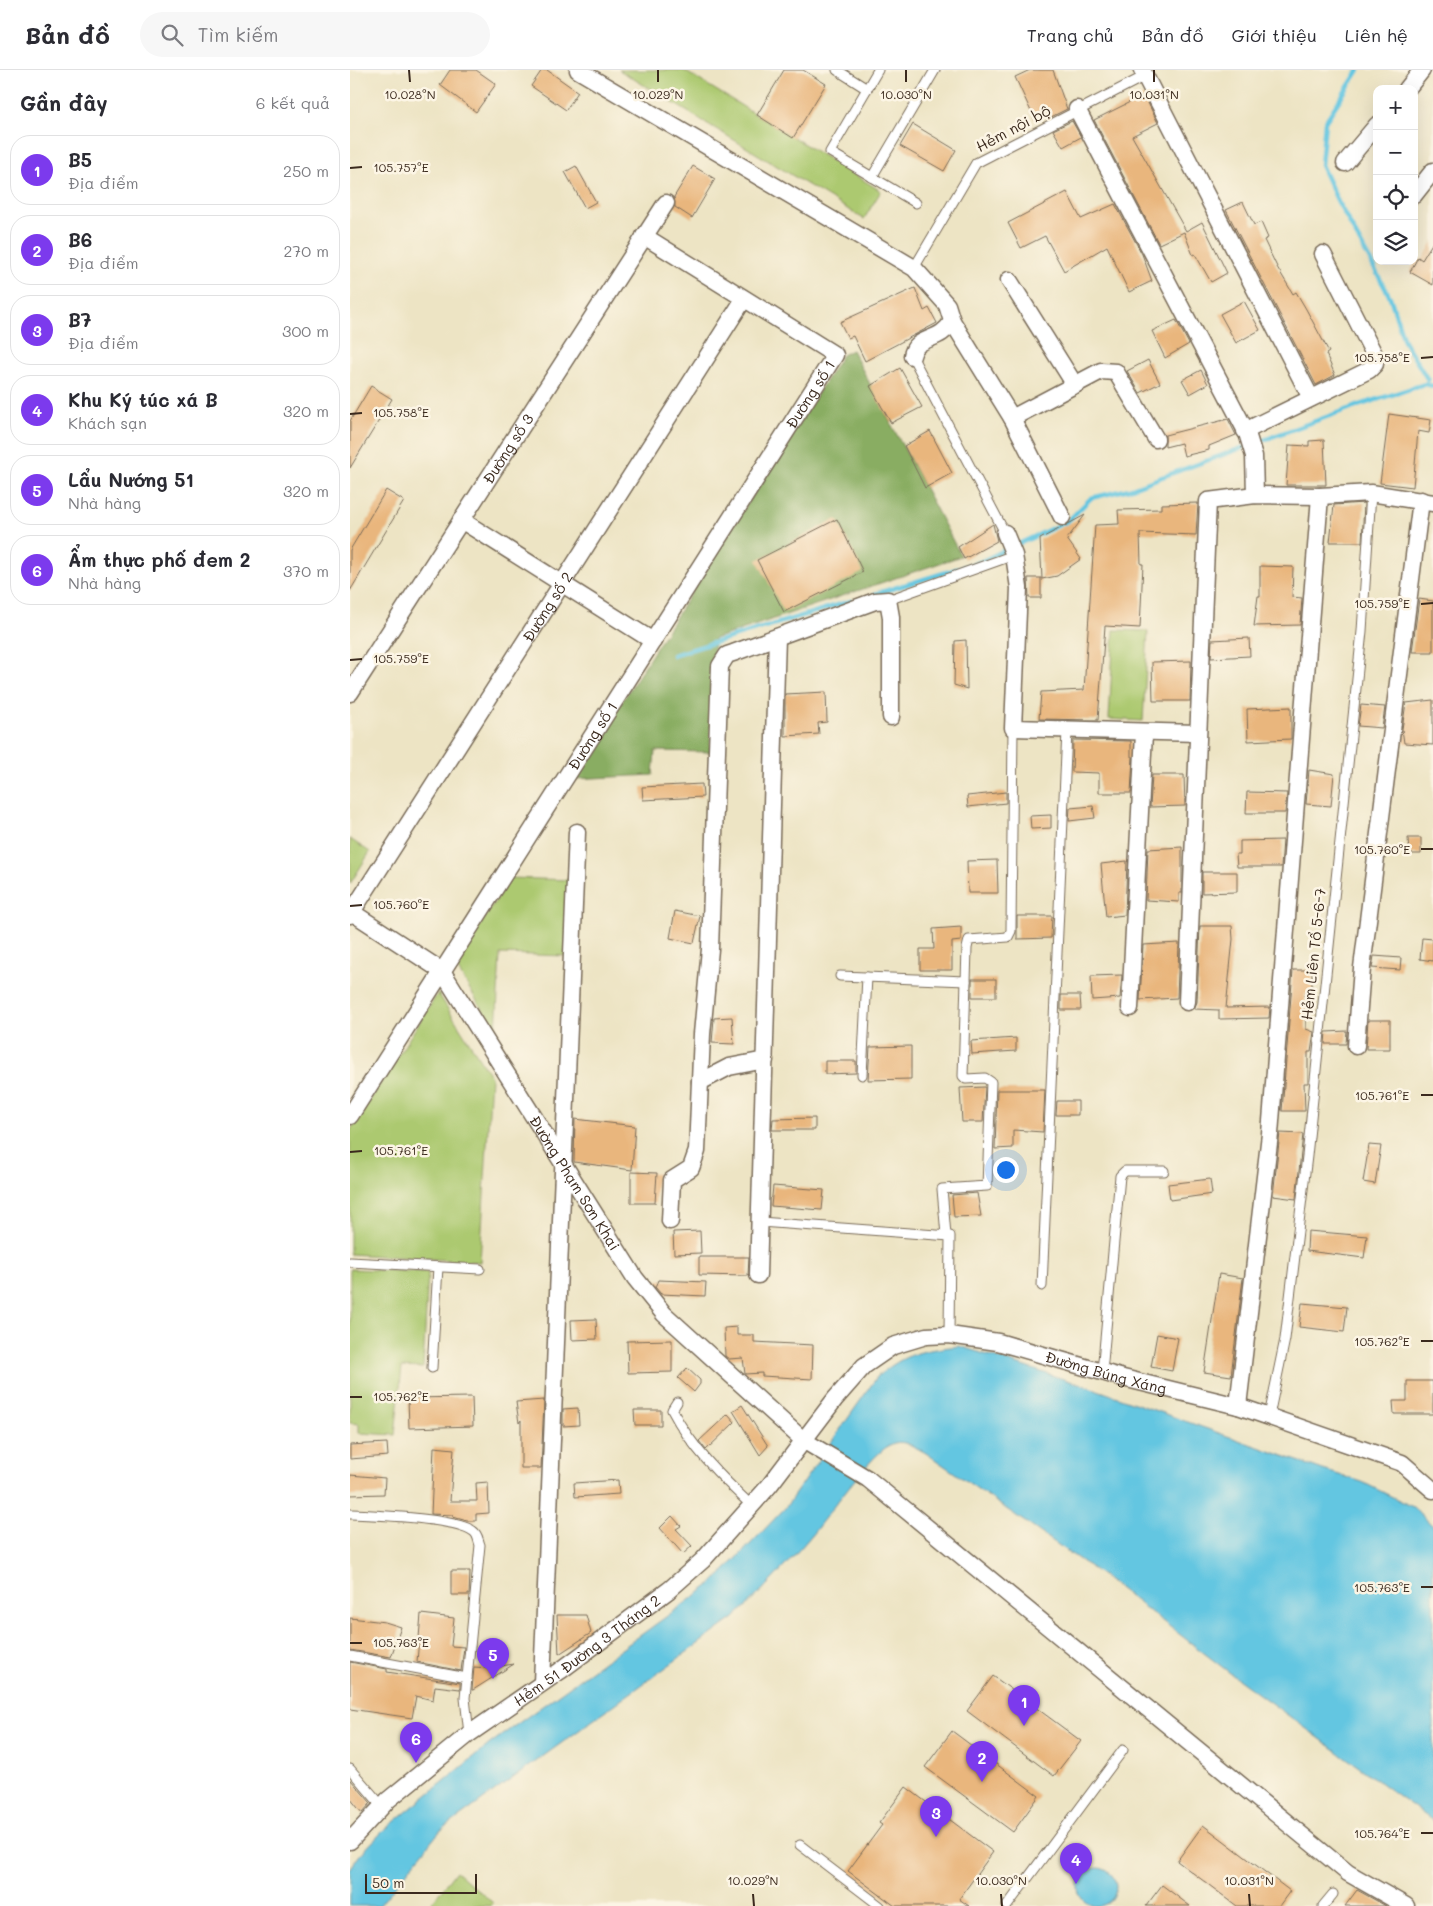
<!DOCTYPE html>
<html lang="vi">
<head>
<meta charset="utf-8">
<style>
	:root { --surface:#fff; --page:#f7f7f7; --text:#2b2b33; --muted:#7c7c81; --line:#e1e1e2; --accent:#7c3aed }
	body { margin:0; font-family:Mali,sans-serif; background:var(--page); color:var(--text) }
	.controls { position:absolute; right:15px; top:15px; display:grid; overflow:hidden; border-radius:10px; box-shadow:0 5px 20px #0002 }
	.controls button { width:45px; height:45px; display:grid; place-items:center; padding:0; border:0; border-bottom:1px solid var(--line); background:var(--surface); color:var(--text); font:25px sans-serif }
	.scale { position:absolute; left:15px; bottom:12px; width:112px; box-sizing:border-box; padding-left:5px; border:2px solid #3b2a1e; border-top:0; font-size:14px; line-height:18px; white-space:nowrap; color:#3b2a1e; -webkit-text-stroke:4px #fcf5e5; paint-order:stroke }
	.you { position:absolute; left:655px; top:1099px; width:18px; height:18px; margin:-12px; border:4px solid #fff; border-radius:50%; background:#1a73e8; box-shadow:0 0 0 8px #1a73e833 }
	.badge { display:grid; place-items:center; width:32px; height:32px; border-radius:50%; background:var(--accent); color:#fff; font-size:16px; font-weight:700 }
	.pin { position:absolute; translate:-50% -41px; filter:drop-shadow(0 1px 2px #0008) }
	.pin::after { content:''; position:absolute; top:26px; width:18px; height:15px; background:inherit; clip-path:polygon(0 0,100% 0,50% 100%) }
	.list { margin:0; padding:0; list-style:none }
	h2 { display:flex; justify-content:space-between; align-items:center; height:65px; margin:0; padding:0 20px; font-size:21px }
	h2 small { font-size:16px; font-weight:400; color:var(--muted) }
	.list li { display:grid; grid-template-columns:32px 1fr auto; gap:15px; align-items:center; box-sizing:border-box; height:70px; margin:0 10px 10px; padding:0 10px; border:1px solid var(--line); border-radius:20px }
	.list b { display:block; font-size:19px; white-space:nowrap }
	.list p { margin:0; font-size:16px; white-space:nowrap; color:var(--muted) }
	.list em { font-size:16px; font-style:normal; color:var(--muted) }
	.icon { flex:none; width:28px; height:28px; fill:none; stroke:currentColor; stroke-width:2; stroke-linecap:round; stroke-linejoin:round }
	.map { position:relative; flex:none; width:1083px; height:1836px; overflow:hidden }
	header { display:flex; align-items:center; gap:30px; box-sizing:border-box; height:70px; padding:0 25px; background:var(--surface); border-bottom:1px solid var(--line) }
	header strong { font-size:24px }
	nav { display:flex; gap:28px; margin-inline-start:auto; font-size:18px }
	.search { width:350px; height:45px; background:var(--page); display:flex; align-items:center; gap:12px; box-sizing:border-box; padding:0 18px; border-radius:28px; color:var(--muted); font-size:19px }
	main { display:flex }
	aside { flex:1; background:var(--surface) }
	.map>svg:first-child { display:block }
	.green { fill:#acc970; stroke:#747a47 }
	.forest { fill:#89ad62; stroke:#626c40 }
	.water { fill:#63c6e1; stroke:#4f7880 }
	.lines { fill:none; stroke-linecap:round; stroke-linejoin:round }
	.stream { stroke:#63c6e1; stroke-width:4.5 }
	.building { fill:#e9b67d }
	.lane-casing { stroke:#796b58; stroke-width:11 }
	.street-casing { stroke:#796b58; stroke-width:19 }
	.lane { stroke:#fff; stroke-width:9 }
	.street { stroke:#fff; stroke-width:16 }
	.ticks { fill:none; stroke:#3b2a1e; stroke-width:2 }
	.labels { text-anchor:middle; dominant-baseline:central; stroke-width:5; stroke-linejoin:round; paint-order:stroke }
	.street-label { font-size:15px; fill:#3b2a1e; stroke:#fcf5e5 }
	.ticks-label { font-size:12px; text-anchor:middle; fill:#3b2a1e; stroke:#fcf5e5; stroke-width:5; stroke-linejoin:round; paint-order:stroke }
</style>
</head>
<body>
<header>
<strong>Bản đồ</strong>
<div class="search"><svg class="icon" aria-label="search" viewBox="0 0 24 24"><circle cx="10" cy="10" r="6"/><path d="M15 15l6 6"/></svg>Tìm kiếm</div>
<nav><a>Trang chủ</a><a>Bản đồ</a><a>Giới thiệu</a><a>Liên hệ</a></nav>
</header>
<main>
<aside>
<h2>Gần đây<small>6 kết quả</small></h2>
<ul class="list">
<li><span class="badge">1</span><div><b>B5</b><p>Địa điểm</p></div><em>250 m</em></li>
<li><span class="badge">2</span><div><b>B6</b><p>Địa điểm</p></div><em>270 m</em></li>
<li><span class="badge">3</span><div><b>B7</b><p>Địa điểm</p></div><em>300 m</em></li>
<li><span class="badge">4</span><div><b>Khu Ký túc xá B</b><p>Khách sạn</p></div><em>320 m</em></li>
<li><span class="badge">5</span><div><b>Lẩu Nướng 51</b><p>Nhà hàng</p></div><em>320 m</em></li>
<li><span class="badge">6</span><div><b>Ẩm thực phố đem 2</b><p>Nhà hàng</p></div><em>370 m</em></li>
</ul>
</aside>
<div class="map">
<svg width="1083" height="1836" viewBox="0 0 1083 1836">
	<rect width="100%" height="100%" fill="#fcf5e5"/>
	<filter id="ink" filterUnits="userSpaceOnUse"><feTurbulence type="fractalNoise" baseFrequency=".02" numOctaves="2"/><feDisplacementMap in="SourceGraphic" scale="10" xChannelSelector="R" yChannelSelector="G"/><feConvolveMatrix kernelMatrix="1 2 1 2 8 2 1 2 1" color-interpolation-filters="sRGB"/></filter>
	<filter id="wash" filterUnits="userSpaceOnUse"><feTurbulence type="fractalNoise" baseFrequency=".0096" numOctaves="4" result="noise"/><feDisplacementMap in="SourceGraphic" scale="20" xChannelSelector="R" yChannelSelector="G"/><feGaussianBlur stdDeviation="1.12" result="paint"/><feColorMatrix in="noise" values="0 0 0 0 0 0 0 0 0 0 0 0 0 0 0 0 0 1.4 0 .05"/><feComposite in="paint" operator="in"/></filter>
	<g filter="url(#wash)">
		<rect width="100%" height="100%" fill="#ede4c4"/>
		<!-- green -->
		<g class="green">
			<path d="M269,0h64l198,121 -17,28z"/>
			<path d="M764,560l34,1 -5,90 -34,-2z"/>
			<path d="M0,769l20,13 -20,32z"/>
			<path d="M160,808l62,2 -4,76 -68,-2 -4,78 -41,-67z"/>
			<path d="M88,923l53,84 -11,185 -130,-8v-123z"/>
			<path d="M0,1199l78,3 -5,96 -21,-1 -7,68 -36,-2v-9l-9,-1z"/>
			<path d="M106,1801l37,32 -2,3 -61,-1z"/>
		</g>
		<!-- forest -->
		<path class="forest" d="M502,280l109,206 -247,83 -4,113 -55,-1 -2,24 -80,4 269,-424z"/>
		<!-- water -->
		<g class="water">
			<path d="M609,1276l133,42 231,82 39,12 51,25 20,19v295l-199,-145 -124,-95 -184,-128c-10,-5 -20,-13 -32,-10 -22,7 -71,80 -89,100 -22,26 -46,51 -71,75l-294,213 -61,75h-29v-37l9,-13 24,-25 108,-88 222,-160 72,-75 92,-131c28,-24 46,-27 82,-31z"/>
			<circle cx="747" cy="1817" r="19"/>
		</g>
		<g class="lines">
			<!-- stream -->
			<g class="stream">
				<path d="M1009,0l-34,52 -4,43 17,37 52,95 14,44 24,39"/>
				<path d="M664,476l54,-25 23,-23 38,-9 225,-82 71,-23 8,2"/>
				<path d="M525,524l105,-32 27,-13"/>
				<path d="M323,585l178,-54"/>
			</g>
		</g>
		<g id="blocks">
			<!-- building -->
			<g class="building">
				<path d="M100,0h26l20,14 -20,28 -36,-27z"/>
				<path d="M192,0h5l31,22 -12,18 -35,-24z"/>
				<path d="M434,0h19l23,14 -33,54 -36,-23z"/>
				<path d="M680,0h23l14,39 -20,10 -2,-4 -10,5 -20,-43z"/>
				<path d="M794,25l14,28 -26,13 54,95 16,-9 25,51 -16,9 -16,-28 -2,1 -9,-23 -25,12 -65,-124z"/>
				<path d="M722,51l9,16 -18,10 -10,-17z"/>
				<path d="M563,54l43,26 -12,21 -44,-25z"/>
				<path d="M226,96l20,36 -11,6 -20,-36z"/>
				<path d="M343,96l22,13 -23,39 -17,-11 -1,-10z"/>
				<path d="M717,122l14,27 34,-15 27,50 10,27 -23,11 -22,-46 -43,25 -19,-35 -24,12 -13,-25z"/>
				<path d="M893,132l11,23 7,-3 7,16 -4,2 13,27 16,27 3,-2 10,17 23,43 -3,2 9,21 -19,10 -90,-175z"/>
				<path d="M1083,172v43l-23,-13 8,-15 4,3z"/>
				<path d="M565,218l9,23 5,-3 8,15 -72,38 -12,-25 -5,2 -8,-16z"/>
				<path d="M894,231l16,29 -24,13 -16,-29z"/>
				<path d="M826,250l13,24 -24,14 -13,-27z"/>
				<path d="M798,290l12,23 -20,10 -13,-22z"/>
				<path d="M550,298l22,39 -31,16 -21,-37z"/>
				<path d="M851,300l7,14 -18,10 -8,-14z"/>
				<path d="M21,316l21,13 -42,69v-47z"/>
				<path d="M1039,344l42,6 -2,13 -11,-2 -5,56 -33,-4z"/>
				<path d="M878,349l8,16 -27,11v4l-25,6 -3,-13 -16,4v-12z"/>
				<path d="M580,361l22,42 -27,15 -21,-42z"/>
				<path d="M974,370l2,45h-40l3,-40 20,1v-5z"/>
				<path d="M36,420l18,11 -54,90v-41z"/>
				<path d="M848,433l-2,32 -56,-2 1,31h2l-3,64 -35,-2 -7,94 -59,-1 2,-27 43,-2 11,-165 24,-1 -1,-14 43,-1v-5z"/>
				<path d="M1014,433l-2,39h-32l4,-37z"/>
				<path d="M735,445l-18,24 14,20 -24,17 -15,3 -2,-40z"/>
				<path d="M487,449l26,53 -79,40 -27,-52z"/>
				<path d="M643,454l4,17 -33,18 -6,-12z"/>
				<path d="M910,496l33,1 -1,30 10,1 -2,27 -46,1 4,-30h2z"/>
				<path d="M678,508h13v20h-12z"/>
				<path d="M1069,529l14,2v51h-21z"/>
				<path d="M899,568l1,18 -39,2 1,-18z"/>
				<path d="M616,570l1,49 -13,-4 1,-44z"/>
				<path d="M841,591l-1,40h-37l-1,-39z"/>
				<path d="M476,622l1,30 -9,1 1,11 -34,2v-42z"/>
				<path d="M1083,630v45l-29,-2 -2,-14 4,-26z"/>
				<path d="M1011,635l24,2 -3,21 -24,-2z"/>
				<path d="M941,637v32l-43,2 -1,-32z"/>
				<path d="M723,670l58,1v16h2l-2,36h-32v-20l-27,-1z"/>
				<path d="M959,700l25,4 -3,32 -25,-2z"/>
				<path d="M802,705h32l1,31 -35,1z"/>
				<path d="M352,714l1,13 -60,3 -1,-13z"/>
				<path d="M656,722v11l-38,4 -1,-11z"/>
				<path d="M897,722l40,1 -2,20h-39z"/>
				<path d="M743,736l2,12 -26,3 1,-13z"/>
				<path d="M701,745v13l-20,1 -1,-13z"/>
				<path d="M1058,768h13v16h-12z"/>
				<path d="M933,770l-2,27h-44l-1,-13h4v-13z"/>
				<path d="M832,777v46h-3v9l-33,-2 2,-51z"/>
				<path d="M647,790l1,33h-30l-1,-32z"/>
				<path d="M777,791l-2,54 -19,2 -5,-53z"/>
				<path d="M852,802h35v20l-35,1z"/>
				<path d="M325,841l25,5 -6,27 -24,-5z"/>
				<path d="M667,846h35l-1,22 -34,1z"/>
				<path d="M850,856h32l1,13 -7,69 44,-1 -1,11 -50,1v-9l-25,-1 3,-7z"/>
				<path d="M611,857v14l-9,1v28h-32v-21h14l-1,-20z"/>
				<path d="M1072,868l11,1v22l-13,-2z"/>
				<path d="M829,873l-2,55 -37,2 3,-55z"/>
				<path d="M1024,886l27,2 -1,12 -28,-2z"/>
				<path d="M943,900h19v23l-7,1 1,35 8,3 -3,20h-3v31h-4l1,28h-23z"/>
				<path d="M772,905l-2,23 -28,2 -1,-24z"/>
				<rect x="622" y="909" width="24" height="18"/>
				<path d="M711,925h19l1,15h-20z"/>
				<path d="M382,947l2,27 -22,-1 2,-25z"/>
				<path d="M1018,950h22v29h-24z"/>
				<path d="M997,961l-1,13h-21l1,-12z"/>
				<path d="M666,968v13l-44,3 -1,-13z"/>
				<path d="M561,976v33l-43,1 2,-33z"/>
				<path d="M475,991h31v12l-31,1z"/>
				<path d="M635,1017l-2,35h-21l-2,-34z"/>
				<path d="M647,1020h48l-2,42 -30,-2v18l-18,1z"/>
				<path d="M707,1031h21v14h-22z"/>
				<path d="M465,1048v12h-43l1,-11z"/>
				<path d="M225,1049l60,7 -3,44 -58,-8z"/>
				<path d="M930,1063l23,1 -7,65 -23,-3z"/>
				<path d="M1019,1075l12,1 -6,38 -12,-2z"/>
				<path d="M281,1102l26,1 -2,30h-24z"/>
				<path d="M860,1109l2,15 -42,6 -2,-16z"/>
				<path d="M423,1116l51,4 -2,20 -51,-4z"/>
				<path d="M627,1123l4,23 -27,1 -2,-22z"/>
				<path d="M350,1161l1,22 -27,1 -1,-22z"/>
				<path d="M958,1161l59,5 -3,22 -57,-7z"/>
				<path d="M349,1187h50l-1,19 -49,-1z"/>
				<path d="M869,1204l24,4 -12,98 -27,-4z"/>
				<path d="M308,1210l48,2 -1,14 -44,-2 -6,-7z"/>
				<path d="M952,1233l45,4 -3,25 -45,-5z"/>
				<path d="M246,1249l1,20 -25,1 -1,-20z"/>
				<path d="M387,1257v8h17v7l59,3 -1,34 -50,-3v-3l-17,1 -2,-16 -14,1 -4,-3 -1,-28z"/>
				<path d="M807,1264l21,4 -6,33 -21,-4z"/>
				<path d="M322,1270v32l-44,1 -1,-32z"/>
				<path d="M337,1298l13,12v4l-6,8 -16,-14z"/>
				<path d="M1057,1311h26v33h-39l-1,-13h14z"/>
				<path d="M122,1327l1,29 -64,2 -1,-30z"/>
				<path d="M194,1330l-3,68h-20v-48l-2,3 -3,-21z"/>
				<path d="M392,1335l26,41 -8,9 -27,-44z"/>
				<path d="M228,1338l1,17 -16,1v-17z"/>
				<path d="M284,1340h27v15h-26z"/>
				<path d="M378,1344l7,8 -29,28 -7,-9z"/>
				<path d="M37,1373l1,13 -38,3v-14z"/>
				<path d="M84,1377l20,2 -4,52h27l-1,-18 12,-1 1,31 -13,1v7h-9l-14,-4v-2l-22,-1z"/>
				<path d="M0,1405l35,3 -1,16 -34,1z"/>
				<path d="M268,1410l1,14 -44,3 -1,-14z"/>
				<path d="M322,1446l9,10 -5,3 16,17 -9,8 -23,-26z"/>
				<path d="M101,1501h19l-1,24h-18z"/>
				<path d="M71,1544l33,4 -3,28 13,1 -3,24 -44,-9z"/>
				<path d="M207,1545h29l5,18 -32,21z"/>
				<path d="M0,1548l35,4 16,5 -10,30 -41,-7z"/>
				<path d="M0,1592l37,7v3l73,11v6l-25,-3 -2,14 -17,-4 -4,22 -62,-9z"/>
				<path d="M164,1594l-41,26h-1l2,-23 14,1z"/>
				<path d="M643,1606l88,65 -27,35 -87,-65z"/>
				<path d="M602,1661l87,65 -26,36 -88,-65z"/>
				<path d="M0,1709l21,24 -9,10 -12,-15z"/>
				<path d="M556,1717l87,65 -34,47 10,7h-74l-47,-35 34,-46 -3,-2z"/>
				<path d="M853,1755l87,66 -11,15h-42l-60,-45z"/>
				<path d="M812,1815l28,21h-44z"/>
				<path d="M1007,1820l29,16h-41z"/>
			</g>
		</g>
	</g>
	<g filter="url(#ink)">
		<use href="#blocks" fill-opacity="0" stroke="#796b58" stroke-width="1"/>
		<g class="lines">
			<!-- lane casing -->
			<g class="lane-casing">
				<g id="lane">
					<path d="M487,0l30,19"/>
					<path d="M528,0l-48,82 86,51"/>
					<path d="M522,107l63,-107"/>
					<path d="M564,198l62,-105 169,-87"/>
					<path d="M562,286l93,177"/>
					<path d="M538,530l126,-45"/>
					<path d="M490,906l126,5 1,-33 2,-8 39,-3 3,-6 2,-203"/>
					<path d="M512,1005l5,-98"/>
					<path d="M410,1152l190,14 -1,99"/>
					<path d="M596,1165l-4,-46 45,-3 4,-104 -6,-4 -19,1 -3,-3 3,-95"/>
					<path d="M0,1192l130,7"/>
					<path d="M692,1216l25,-555"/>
					<path d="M82,1298l6,-101"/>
					<path d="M752,1302l18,-196 5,-5h39"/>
					<path d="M327,1332l-5,8c19,37 50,68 80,96"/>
					<path d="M919,1346l16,-77 22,-183 55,-525 9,-138"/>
					<path d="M0,1444c25,1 105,4 123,17 5,3 5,9 7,14l-15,153 4,36"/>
					<path d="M0,1586l117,22"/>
					<path d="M0,1699l32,37"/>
					<path d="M450,1775l80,61"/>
					<path d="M657,1836l116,-156"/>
					<path d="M973,1836l10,-12"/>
				</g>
			</g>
			<!-- street casing -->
			<g class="street-casing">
				<g id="street">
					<path d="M228,0l336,198 33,37 5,16c-11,22 -37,14 -40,35"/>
					<path d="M792,0l169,328"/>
					<path d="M1057,19l15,-19"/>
					<path d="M727,39l170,324 7,23 1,39"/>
					<path d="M995,93l32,-38"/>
					<path d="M1064,125l19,-24"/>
					<path d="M659,210l66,105"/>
					<path d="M602,251l60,97 50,99"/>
					<path d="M662,348l89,-47 15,1 40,67"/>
					<path d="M895,361l124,-61 6,-6 -1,-10 -51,-100"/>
					<path d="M111,450l192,121"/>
					<path d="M655,463l9,22 5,33 -6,140 184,5"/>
					<path id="s1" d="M0,623l316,-490"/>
					<path id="s2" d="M0,841l92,60 193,307 29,36 139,126 65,39 480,394 58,33"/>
					<path id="s3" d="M0,845l394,-616"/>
					<path d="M837,932l21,-501 47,-6 65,1 51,-3 62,10"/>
					<path d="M780,938l14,-275"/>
					<path d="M1006,976l6,-78 59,-468"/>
					<path d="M350,1012l29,-15 36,-7"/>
					<path id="s4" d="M0,1046l485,-761 -191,-119"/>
					<path d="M320,1151l2,-41 19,-12 6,-17 5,-117 8,-85 10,-283 7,-11 6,-2 142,-52 13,-1 3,17v100"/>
					<path d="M408,1205l19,-638"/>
					<path d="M888,1336l32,-272 50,-638"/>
					<path d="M192,1613l35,-851"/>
					<path id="s5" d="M0,1771l38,-41 81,-66 91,-63 109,-81 34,-30 66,-74 66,-87 29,-33 29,-20 33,-10 23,-1 49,7 125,36 115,28 164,57 31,27"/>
				</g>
			</g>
			<!-- lane -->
			<use href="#lane" class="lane"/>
			<!-- street -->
			<use href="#street" class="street"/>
		</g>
	</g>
	<!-- ticks -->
	<path class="ticks" d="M59,0l1,12M308,0v12M556,0v12M804,0v12M0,98l12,-1M1071,288l12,-1M0,344l12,-1M1071,534l12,-1M0,590l12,-1M1071,779h12M0,836l12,-1M1071,1025h12M0,1082l12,-1M1071,1271h12M0,1327h12M1071,1517h12M0,1573h12M1071,1763h12M403,1824l1,12M651,1824l1,12M899,1824l1,12"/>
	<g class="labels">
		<!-- street labels -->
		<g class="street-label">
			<text transform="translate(663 58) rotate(-28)">Hẻm nội bộ</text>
			<text stroke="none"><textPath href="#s4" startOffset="856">Đường số 1</textPath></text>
			<text stroke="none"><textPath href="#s1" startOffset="291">Đường số 3</textPath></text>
			<text stroke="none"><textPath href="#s3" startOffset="366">Đường số 2</textPath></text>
			<text stroke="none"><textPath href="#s4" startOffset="451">Đường số 1</textPath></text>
			<text transform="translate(963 884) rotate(-84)">Hẻm Liên Tổ 5-6-7</text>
			<text stroke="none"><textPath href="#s2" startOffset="360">Đường Phạm Sơn Khai</textPath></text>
			<text stroke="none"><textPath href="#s5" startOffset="959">Đường Búng Xáng</textPath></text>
			<text stroke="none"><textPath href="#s5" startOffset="305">Hẻm 51 Đường 3 Tháng 2</textPath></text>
		</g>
	</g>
	<g class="ticks-label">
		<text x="60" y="29">10.028°N</text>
		<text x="308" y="29">10.029°N</text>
		<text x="556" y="29">10.030°N</text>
		<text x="804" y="29">10.031°N</text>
		<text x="51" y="102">105.757°E</text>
		<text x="1032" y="292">105.758°E</text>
		<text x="51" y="347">105.758°E</text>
		<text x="1032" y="538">105.759°E</text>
		<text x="51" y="593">105.759°E</text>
		<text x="1032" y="784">105.760°E</text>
		<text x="51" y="839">105.760°E</text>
		<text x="1032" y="1030">105.761°E</text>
		<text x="51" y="1085">105.761°E</text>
		<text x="1032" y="1276">105.762°E</text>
		<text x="51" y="1331">105.762°E</text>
		<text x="1032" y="1522">105.763°E</text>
		<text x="51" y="1577">105.763°E</text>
		<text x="1032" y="1768">105.764°E</text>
		<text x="403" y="1815">10.029°N</text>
		<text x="651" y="1815">10.030°N</text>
		<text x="899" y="1815">10.031°N</text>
	</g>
</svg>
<div class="controls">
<button>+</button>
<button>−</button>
<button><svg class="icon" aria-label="locate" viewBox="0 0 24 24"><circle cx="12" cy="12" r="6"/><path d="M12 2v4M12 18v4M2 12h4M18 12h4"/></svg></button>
<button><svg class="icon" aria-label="layers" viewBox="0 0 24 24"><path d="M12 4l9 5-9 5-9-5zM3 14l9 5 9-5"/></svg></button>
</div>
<div class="scale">50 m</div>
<div class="you"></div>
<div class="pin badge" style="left:674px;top:1656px">1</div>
<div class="pin badge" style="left:632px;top:1712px">2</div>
<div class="pin badge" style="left:586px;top:1767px">3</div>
<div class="pin badge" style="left:726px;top:1814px">4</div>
<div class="pin badge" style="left:143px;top:1609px">5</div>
<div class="pin badge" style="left:66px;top:1693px">6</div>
</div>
</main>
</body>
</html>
